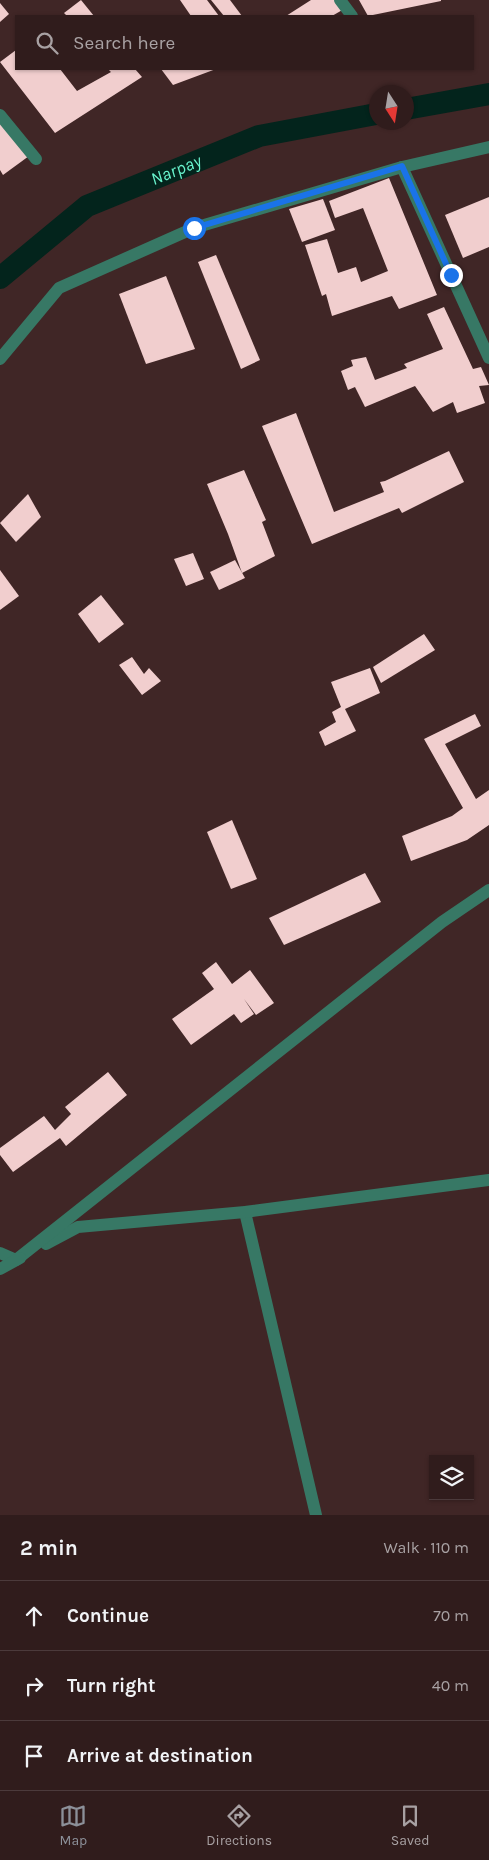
<!DOCTYPE html>
<html lang="en">
<head>
<meta charset="utf-8">
<style>
	:root { --surface:#301c1c; --page:#382525; --text:#f1f3f6; --muted:#a8a1a3; --line:#4b3a3b; --accent:#8c9099 }
	body { margin:0; font-family:Karla,sans-serif; background:var(--page); color:var(--text) }
	.controls { position:absolute; right:15px; bottom:15px; display:grid; overflow:hidden; border-radius:0px; box-shadow:0 1px 4px #0004 }
	.controls button { width:45px; height:45px; display:grid; place-items:center; padding:0; border:0; border-bottom:1px solid var(--line); background:var(--surface); color:var(--text); font:25px sans-serif }
	.compass { position:absolute; left:369px; top:85px; width:45px; height:45px; border-radius:50%; background:var(--surface); box-shadow:0 1px 4px #0004; rotate:168deg }
	.stop { position:absolute; width:15px; height:15px; margin:-11px; border:4px solid #1a73e8; border-radius:50%; background:#fff }
	.stop.end { background:#1a73e8; border-color:#fff; box-shadow:0 1px 5px #0008 }
	.list { margin:0; padding:0; list-style:none }
	h2 { display:flex; justify-content:space-between; align-items:center; height:65px; margin:0; padding:0 20px; font-size:21px }
	h2 small { font-size:16px; font-weight:400; color:var(--muted) }
	.list li { display:grid; grid-template-columns:32px 1fr auto; gap:15px; align-items:center; box-sizing:border-box; height:70px; padding:0 20px; border-top:1px solid var(--line) }
	.list b { display:block; font-size:19px; white-space:nowrap }
	.list em { font-size:16px; font-style:normal; color:var(--muted) }
	.icon { flex:none; width:28px; height:28px; fill:none; stroke:currentColor; stroke-width:2; stroke-linecap:round; stroke-linejoin:round }
	.map { position:relative; flex:none; width:489px; height:1515px; overflow:hidden }
	.search { position:absolute; background:var(--surface); box-shadow:0 1px 4px #0004; left:15px; right:15px; top:15px; height:55px; display:flex; align-items:center; gap:12px; box-sizing:border-box; padding:0 18px; border-radius:0px; color:var(--muted); font-size:19px }
	.sheet { height:275px; background:var(--surface) }
	nav { display:flex; justify-content:space-around; align-items:center; box-sizing:border-box; height:70px; border-top:1px solid var(--line); background:var(--surface); font-size:14px; color:var(--muted) }
	nav a { display:grid; justify-items:center; gap:2px }
	nav .on { color:var(--accent) }
	.map>svg:first-child { display:block }
	.lines { fill:none; stroke-linecap:round; stroke-linejoin:round }
	.canal { stroke:#03241c; stroke-width:22 }
	.building { fill:#f1cece }
	.street { stroke:#377865; stroke-width:12 }
	.route { stroke:#1a73e8; stroke-width:6 }
	.labels { text-anchor:middle; dominant-baseline:central; stroke-width:5; stroke-linejoin:round; paint-order:stroke }
	.water-label { font-size:18px; font-style:italic; fill:#68f3cd; stroke:#402626 }
</style>
</head>
<body>
<div class="map">
<svg width="489" height="1515" viewBox="0 0 489 1515">
	<rect width="100%" height="100%" fill="#402626"/>
	<g class="lines">
		<!-- canal -->
		<g class="canal">
			<path d="M406,109l83,-15"/>
			<path id="s1" d="M0,278l87,-72 172,-70 117,-22"/>
		</g>
	</g>
	<!-- building -->
	<g class="building">
		<path d="M81,0l13,16h-27l-3,-3z"/>
		<path d="M180,0h27l12,16h-28z"/>
		<path d="M211,0h19l12,16h-18z"/>
		<path d="M311,0h26l7,9 -12,7h-46z"/>
		<path d="M359,0h82v1l-73,15z"/>
		<path d="M0,3l9,11 -9,8z"/>
		<path d="M16,50v19h44l17,22 34,-19 -3,-3h27l7,8 -87,56 -55,-71z"/>
		<path d="M161,69h55l-43,16z"/>
		<path d="M0,117l29,39 -26,19 -3,-5z"/>
		<path d="M389,178l48,117 -38,14 -7,-13 -60,20 -6,-22 -4,2 -17,-51 22,-6 11,34 18,-6 5,15 27,-11 -25,-63 -28,10 -6,-17z"/>
		<path d="M489,197v50l-26,11 -18,-43z"/>
		<path d="M323,199l12,31 -33,12 -13,-33z"/>
		<path d="M216,255l44,105 -19,9 -43,-107z"/>
		<path d="M166,276l29,73 -49,15 -27,-70z"/>
		<path d="M444,307l29,62 8,-2 8,18 -10,1 6,17 -28,10 -4,-11 -20,10 -18,-26 -50,21 -10,-20 -7,3 -7,-19 12,-5 -2,-6 15,-3 9,23 32,-12 -3,-4 39,-15 -16,-35z"/>
		<path d="M296,413l38,99 50,-20 -4,-10 5,-1 64,-30 15,31 -62,31 -3,-5 -87,36 -50,-118z"/>
		<path d="M244,470l22,50 -4,2 13,34 -33,17 -14,-39 -21,-50z"/>
		<path d="M28,494l13,23 -25,25 -16,-19z"/>
		<path d="M193,553l11,26 -18,7 -12,-27z"/>
		<path d="M235,560l10,18 -26,12 -9,-18z"/>
		<path d="M0,570l19,26 -19,14z"/>
		<path d="M101,595l23,29 -25,19 -21,-29z"/>
		<path d="M424,634l11,16 -54,33 -8,-16z"/>
		<path d="M132,657l12,17 5,-6 12,13 -19,14 -23,-30z"/>
		<path d="M370,668l10,25 -35,16 11,22 -31,15 -6,-14 17,-10 -4,-10 9,-5 -10,-25z"/>
		<path d="M475,714l6,12 -36,18 31,55 13,-9v35l-22,15 -56,21 -9,-25 50,-20 11,-8 -39,-69z"/>
		<path d="M232,820l25,59 -26,10 -24,-57z"/>
		<path d="M365,873l16,29 -97,43 -15,-27z"/>
		<path d="M216,962l16,22 18,-14 24,33 -18,12 -12,-16 10,15 -13,9 -7,-9 -43,31 -19,-26 42,-30 -12,-16z"/>
		<path d="M108,1072l19,23 -61,51 -6,-8 -47,34 -13,-17v-7l44,-32 11,14 16,-16 -6,-7z"/>
	</g>
	<g class="lines">
		<!-- street -->
		<g class="street">
			<path d="M340,0l12,16"/>
			<path d="M0,115l36,44"/>
			<path d="M402,167l87,191"/>
			<path d="M0,359l59,-71 135,-60 208,-61 87,-20"/>
			<path d="M245,1212l71,303"/>
			<path d="M46,1244l32,-17 167,-15 244,-32"/>
			<path d="M0,1253l16,7 426,-338 47,-32"/>
			<path d="M0,1269l20,-11"/>
		</g>
	</g>
	<g class="lines">
		<!-- route -->
		<path class="route" d="M194,228l208,-62 49,109"/>
	</g>
	<g class="labels">
		<!-- water labels -->
		<g class="water-label">
			<text stroke="none"><textPath href="#s1" startOffset="209">Narpay</textPath></text>
		</g>
	</g>
</svg>
<div class="controls">
<button><svg class="icon" aria-label="layers" viewBox="0 0 24 24"><path d="M12 4l9 5-9 5-9-5zM3 14l9 5 9-5"/></svg></button>
</div>
<svg class="compass" viewBox="-18 -18 36 36"><path d="M0-13l5 13h-10z" fill="#e53935"/><path d="M0 13l5-13h-10z" fill="#a8a1a3"/></svg>
<div class="stop" style="left:194px;top:228px"></div>
<div class="stop end" style="left:451px;top:275px"></div>
<div class="search"><svg class="icon" aria-label="search" viewBox="0 0 24 24"><circle cx="10" cy="10" r="6"/><path d="M15 15l6 6"/></svg>Search here</div>
</div>
<section class="sheet">
<h2>2 min<small>Walk · 110 m</small></h2>
<ul class="list">
<li><svg class="icon" aria-label="ahead" viewBox="0 0 24 24"><path d="M12 20V5M6 11l6-6 6 6"/></svg><div><b>Continue</b></div><em>70 m</em></li>
<li><svg class="icon" aria-label="right" viewBox="0 0 24 24"><path d="M7 20v-9h11M14 6l5 5-5 5"/></svg><div><b>Turn right</b></div><em>40 m</em></li>
<li><svg class="icon" aria-label="arrive" viewBox="0 0 24 24"><path d="M6 21V4h12l-3 4 3 4H6"/></svg><div><b>Arrive at destination</b></div></li>
</ul>
</section>
<nav>
<a class="on"><svg class="icon" aria-label="map" viewBox="0 0 24 24"><path d="M3 6l6-2 6 2 6-2v14l-6 2-6-2-6 2zM9 4v14M15 6v14"/></svg>Map</a>
<a><svg class="icon" aria-label="directions" viewBox="0 0 24 24"><path d="M12 3l9 9-9 9-9-9zM9 14v-3h6M13 9l2 2-2 2"/></svg>Directions</a>
<a><svg class="icon" aria-label="saved" viewBox="0 0 24 24"><path d="M7 4h10v16l-5-4-5 4z"/></svg>Saved</a>
</nav>
</body>
</html>
